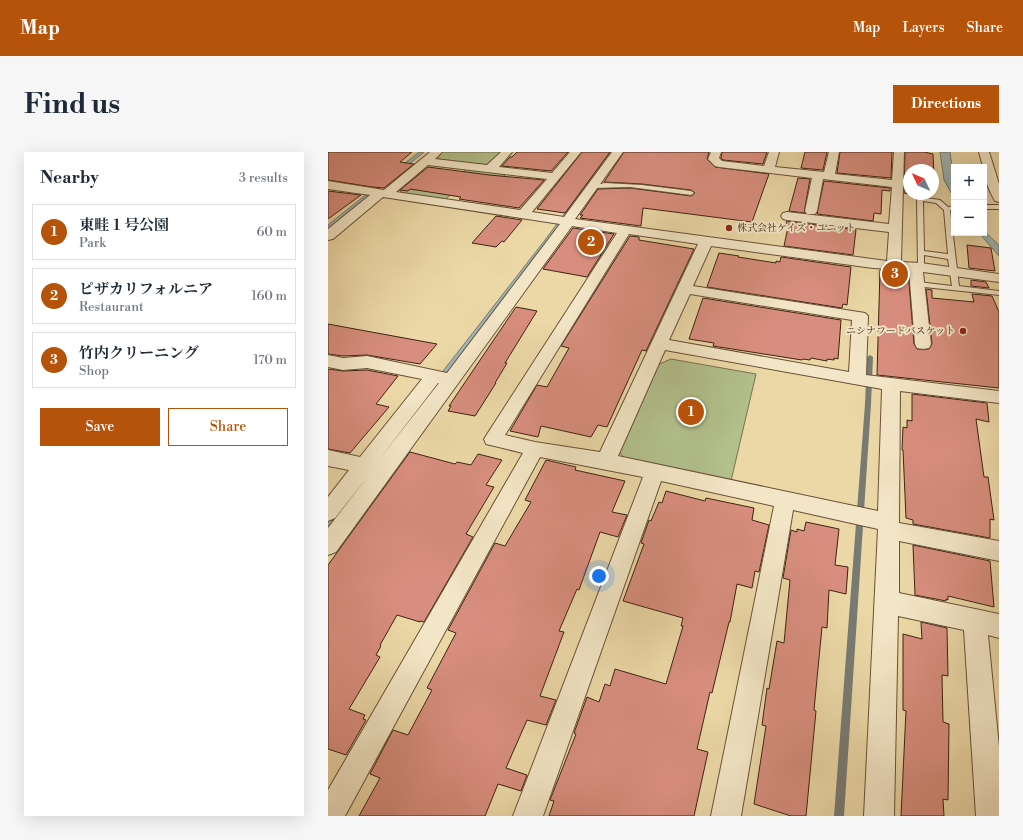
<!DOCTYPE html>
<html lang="en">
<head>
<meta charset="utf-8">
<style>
	:root { --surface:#fff; --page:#f6f6f7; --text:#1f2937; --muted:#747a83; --line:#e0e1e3; --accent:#b45309 }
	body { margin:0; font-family:"Libre Bodoni","Noto Serif JP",serif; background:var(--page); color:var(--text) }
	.controls { position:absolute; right:12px; top:12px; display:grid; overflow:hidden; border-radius:0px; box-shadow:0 4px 16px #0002 }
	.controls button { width:36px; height:36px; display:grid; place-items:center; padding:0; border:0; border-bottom:1px solid var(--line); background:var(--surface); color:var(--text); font:20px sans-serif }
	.compass { position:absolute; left:575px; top:12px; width:36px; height:36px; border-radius:50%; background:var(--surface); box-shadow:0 4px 16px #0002; rotate:314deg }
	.you { position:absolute; left:271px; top:424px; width:14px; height:14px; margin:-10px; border:3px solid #fff; border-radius:50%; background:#1a73e8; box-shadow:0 0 0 6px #1a73e833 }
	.badge { display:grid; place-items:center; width:26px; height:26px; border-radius:50%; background:var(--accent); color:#fff; font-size:13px; font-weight:700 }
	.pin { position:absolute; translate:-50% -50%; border:2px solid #fff; box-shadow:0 1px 4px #0006 }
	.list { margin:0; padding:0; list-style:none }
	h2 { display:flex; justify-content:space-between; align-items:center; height:52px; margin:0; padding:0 16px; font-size:17px }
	h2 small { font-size:13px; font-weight:400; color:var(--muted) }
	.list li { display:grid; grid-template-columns:26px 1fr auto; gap:12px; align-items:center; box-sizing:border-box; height:56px; margin:0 8px 8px; padding:0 8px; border:1px solid var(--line); border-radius:0px }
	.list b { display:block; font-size:15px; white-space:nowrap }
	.list p { margin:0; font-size:13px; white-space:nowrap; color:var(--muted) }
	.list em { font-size:13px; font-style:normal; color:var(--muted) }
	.actions { display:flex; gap:8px; padding:12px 16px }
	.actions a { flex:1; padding:9px 0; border:1px solid var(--accent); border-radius:0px; text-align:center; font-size:14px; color:var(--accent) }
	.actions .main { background:var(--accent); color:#fff }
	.map { position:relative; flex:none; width:671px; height:664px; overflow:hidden; border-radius:0px }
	header { display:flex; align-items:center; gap:24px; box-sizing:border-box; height:56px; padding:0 20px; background:var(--accent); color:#fff }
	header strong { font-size:19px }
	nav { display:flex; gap:22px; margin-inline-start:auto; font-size:14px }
	.intro { display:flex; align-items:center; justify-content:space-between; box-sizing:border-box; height:96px; padding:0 24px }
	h1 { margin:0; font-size:28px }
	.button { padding:10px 18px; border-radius:0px; background:var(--accent); color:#fff; font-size:14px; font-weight:700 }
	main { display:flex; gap:24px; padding:0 24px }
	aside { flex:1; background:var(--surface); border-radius:0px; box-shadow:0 4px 16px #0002 }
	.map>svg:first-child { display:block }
	.green { fill:#b2c08c; stroke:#78724e }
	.water { fill:#9fb6b4; stroke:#787b73 }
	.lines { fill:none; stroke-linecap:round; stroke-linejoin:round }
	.stream { fill:#787b73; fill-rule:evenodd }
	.building { fill:#d88e7e; stroke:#3d2311 }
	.lane-casing { stroke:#695036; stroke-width:2 }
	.street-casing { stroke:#695036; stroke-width:2 }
	.lane { fill:#f3e6c6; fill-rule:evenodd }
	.street { fill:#f3e6c6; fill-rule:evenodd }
	.poi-dot { fill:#8f2418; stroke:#f3e6c6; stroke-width:1.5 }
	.labels { text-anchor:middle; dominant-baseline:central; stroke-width:4; stroke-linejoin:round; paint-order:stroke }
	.far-poi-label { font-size:10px; fill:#3d2311; stroke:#f3e6c6; text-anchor:start }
</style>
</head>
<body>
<header>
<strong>Map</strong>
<nav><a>Map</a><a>Layers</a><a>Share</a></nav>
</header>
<div class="intro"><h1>Find us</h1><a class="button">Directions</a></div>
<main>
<aside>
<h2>Nearby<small>3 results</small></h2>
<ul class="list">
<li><span class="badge">1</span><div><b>東畦１号公園</b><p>Park</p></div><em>60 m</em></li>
<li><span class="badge">2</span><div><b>ピザカリフォルニア</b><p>Restaurant</p></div><em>160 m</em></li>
<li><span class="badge">3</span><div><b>竹内クリーニング</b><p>Shop</p></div><em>170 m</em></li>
</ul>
<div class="actions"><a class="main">Save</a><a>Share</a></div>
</aside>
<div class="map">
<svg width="671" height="664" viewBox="0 0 671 664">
	<rect width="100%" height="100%" fill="#ecd8a7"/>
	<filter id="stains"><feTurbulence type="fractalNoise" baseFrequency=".005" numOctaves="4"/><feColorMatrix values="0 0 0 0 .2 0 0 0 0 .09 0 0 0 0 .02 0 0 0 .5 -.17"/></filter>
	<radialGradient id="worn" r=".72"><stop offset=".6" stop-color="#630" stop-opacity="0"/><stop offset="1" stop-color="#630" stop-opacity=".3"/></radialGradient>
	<!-- green -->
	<g class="green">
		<path d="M114,0h60l-11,11 -6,2 -44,-5 -3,-4z"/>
		<path d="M138,17l40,5 -14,15 -31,-5 -16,16 -43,-7 -4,-4 14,-12 39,6z"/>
		<path d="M343,207l85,15 -25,107 -107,-23 -6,-8 39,-85z"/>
	</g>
	<!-- water -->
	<g class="water">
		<path d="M91,0h5l-96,77v-4z"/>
		<path d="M282,0h3l-34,47 -251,333v-13l217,-279z"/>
		<path d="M612,0h10l4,30v16l-10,-18z"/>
		<path d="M656,79l15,14v11l-20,-23h5z"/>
	</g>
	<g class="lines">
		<!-- stream -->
		<path class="stream" d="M542,203l3,2 -2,47 -27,412h-10l31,-412 2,-47z"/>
	</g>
	<!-- building -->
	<g class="building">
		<path d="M0,0h84l-12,10 14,2 -30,24 -12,-1 -44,-7z"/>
		<path d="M189,0h51l-17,19 -49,-5 8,-9h2z"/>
		<path d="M254,0h28l-45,61 -28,-4z"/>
		<path d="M296,0h85l-2,7 8,8 54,7 -17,48 -109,-14 -2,18 -61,-8 3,-3h-3l18,-26 32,-1 61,8 4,-3 -4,-3 -49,-6 -38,-2z"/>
		<path d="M394,0h45l-4,12 -40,-4 -2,-2z"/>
		<path d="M477,0h22l-4,18 -22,-2z"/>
		<path d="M512,0h52l-1,26 -54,-5z"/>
		<path d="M577,0h19l9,2 1,22h-1v-6h-24v24l-5,-1z"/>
		<path d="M100,15l61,8 55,5 -25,28 -60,-9 2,-2 -51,-8 -2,2 -8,-1z"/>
		<path d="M470,26l12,1 -6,34 -15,-2z"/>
		<path d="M496,29l66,7v3l-8,-1 -1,24 -7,-1 -1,8 -56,-7z"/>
		<path d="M0,39l33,4 -33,24z"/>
		<path d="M168,64l26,4 -18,22 -2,-1 -6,6 -24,-4z"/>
		<path d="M459,69l69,9 -3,25 -69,-9 4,-19h-3z"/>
		<path d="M245,76l41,6 -27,43 -44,-8z"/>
		<path d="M302,84l9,1v3l55,9 -48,102 -4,-1 -35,77 -9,-2 -7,12 -50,-11 -3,11 -28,-6 27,-46 10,2 22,-39 -8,-2z"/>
		<path d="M639,93l24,3 4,23 -26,-3z"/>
		<path d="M391,101l20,3 -1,1 38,6v-2l4,1 1,-5 70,10 -4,38 -4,-1 -1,4 -135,-21z"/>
		<path d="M552,118l28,1 6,73 3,5h12l3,-5 -6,-55 6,1v8l42,4 -2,-8 20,2 7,16v76l-122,-13z"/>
		<path d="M643,128l15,2 3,6 -18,-2z"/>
		<path d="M375,146l138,22 -3,39 -4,-1v2l-7,-1v2l-16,-3 -1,2 -7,-1 -1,1 -89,-14 1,-3 -25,-4z"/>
		<path d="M188,155l21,4 -32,52h2l-12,20h1l-21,33 -27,-5 3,-5h-2z"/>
		<path d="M0,172l27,5 82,15 -17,20 -53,-9 -24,1 -15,-2z"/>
		<path d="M0,217l15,2 24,-1 31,6 -22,28 13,3 -39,46 -22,-4z"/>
		<path d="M584,242l75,9 2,19 -13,-3 8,58h4l6,43 -4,-1v19l-77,-14v-4l-7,-2 -3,-68h-1l1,-23 4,1v-8l5,1z"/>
		<path d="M82,300l45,12 2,-2 14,3 7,-11 24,6 -16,25 8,2 -28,47 7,3 -49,85 -4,-1v1l-23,-7 -17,30 1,1 -5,9 4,2 -31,52 16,6 -2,4 3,1 -20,35 -18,-6v-184z"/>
		<path d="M218,308l30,7 -1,3 50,11 -13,31 15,3 -9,22 -18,-5 -21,58 -2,-1 -18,42 5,1 -24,64 16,4 -10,25 -19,-5 -21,48 21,7 -6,16 -23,-7 -13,32h-126l21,-38 -10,-4 23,-44 15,5 24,-45 -5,-2 29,-55 -8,-3 47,-87 10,3 26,-44 -6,-2z"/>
		<path d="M338,339l39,10 1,-3 48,10 -2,12 17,5 -10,47 -4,-1 -3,17 -15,-4 -7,38h-1l-17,71 -2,-1 -13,57 11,3 -14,64h-145l5,-15 -4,-1 26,-66 -2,-1 13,-36 12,5 6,-18 5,2 5,-17 51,15 17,-58h-2l2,-8 -60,-17 21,-57 -3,-1 8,-23 2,1 8,-19 3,1z"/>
		<path d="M478,370l33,7 -4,36 13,2 -2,27 -17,-4 -2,38 -5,-1 -8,83 2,1 -10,105h-15l-37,-12 12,-78 -4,-1 5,-37 2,1 8,-48 7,2 6,-63 -7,-2 8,-48 6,2v-3l7,2z"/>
		<path d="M585,393l77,16 4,46 -46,-11v4l-2,-1v2l-31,-6z"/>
		<path d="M593,470l26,6 1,48 -6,-1 1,47 6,2 -1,76 -5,-1 1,17h-43l5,-105 -3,-1v-76l19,5z"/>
	</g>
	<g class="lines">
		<!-- lane casing -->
		<g class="lane-casing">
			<g id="lane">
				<path d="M277,31l37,2 49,6 3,2 -3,2 -61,-8 -37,1 -3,-2z"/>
				<path d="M592,45l20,3 8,7 6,-1v4h-4l9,76 40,5v4l-84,-9v-4h3l34,4 -4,-27 -24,-4v12l-3,2 -3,-2 -1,-68zM595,49l13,2 8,7 4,44 -24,-3z"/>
				<rect x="656" y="53" width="15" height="4"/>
			</g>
		</g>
		<!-- street casing -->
		<g class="street-casing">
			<g id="street">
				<path d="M102,0h12l-7,7 52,6 14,-13h11l-13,15 53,6 18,-21h11l-49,60 32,5 48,-65h11l-48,67 312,42 2,-29 -102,-12 -4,-1 -2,-3 2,-3 4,-1 102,12 3,-37 -69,-8 -6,32 -2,3h-8l-2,-3 7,-33 -93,-11 -4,-1 -7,-7 3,-7h10l-2,6 3,3 42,5 5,-14h10l-4,15 49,5 5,-20h10l-4,22 57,6 2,-28h10l-3,110 20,1 78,11v8l-76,-10 8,72 -2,4 -6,1 -6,-1 -2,-4 -6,-74 -36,-2 -162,-22 -18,40 172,27 3,3 -2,59 133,16v12l-99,-12 -1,132 100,18v20l-100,-20v52l100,21v24l-11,-3 11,112v69h-23l-12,-186 -66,-14 -4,200h-30l14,-287 -85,-19 -52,306h-30l63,-310 -113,-25 -118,335h-30l130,-339 -103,-20 -195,359h-17v-26l195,-337 -37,-9 -2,-5 133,-206 -45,-7 -236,326 -8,3v-27l41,-53 -34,43 -7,3v-24l21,-27 -21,-4v-16l32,7 62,-78 -55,-11 -24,2 -15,-3v-12l15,3 24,-2 80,17 113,-149 -177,-27 -50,42 -5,1v-11l42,-34 -42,-6v-8l56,9zM100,13l119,14 -27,31 -124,-18zM301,82l69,10 -98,208 -65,-10 -30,-7zM362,142l162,26 -3,52 -180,-32zM337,198l217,39 -4,122 -260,-55zM110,231h1l-61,78z"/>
				<path d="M651,0h10l10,32v18l-4,-1c-6,-10 -11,-23 -11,-34h-1z"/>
			</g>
		</g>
		<!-- lane -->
		<use href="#lane" class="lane"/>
		<!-- street -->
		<use href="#street" class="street"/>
	</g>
	<!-- markers -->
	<g class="poi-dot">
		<circle cx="401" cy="76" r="4"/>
		<circle cx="635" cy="179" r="4"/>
	</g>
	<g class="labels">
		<!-- far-poi labels -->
		<g class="far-poi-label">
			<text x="409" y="76">株式会社ケイズ・ユニット</text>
			<text x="627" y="179" text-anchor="end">ニシナフードバスケット</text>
		</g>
	</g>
	<rect width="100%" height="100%" filter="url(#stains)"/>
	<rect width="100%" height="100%" fill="url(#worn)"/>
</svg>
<div class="controls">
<button>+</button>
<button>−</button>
</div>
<svg class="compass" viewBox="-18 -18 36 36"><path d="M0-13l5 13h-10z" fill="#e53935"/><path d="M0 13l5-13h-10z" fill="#747a83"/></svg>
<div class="you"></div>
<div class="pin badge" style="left:363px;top:260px">1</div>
<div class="pin badge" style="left:263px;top:90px">2</div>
<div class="pin badge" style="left:567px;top:122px">3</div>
</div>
</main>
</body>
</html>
